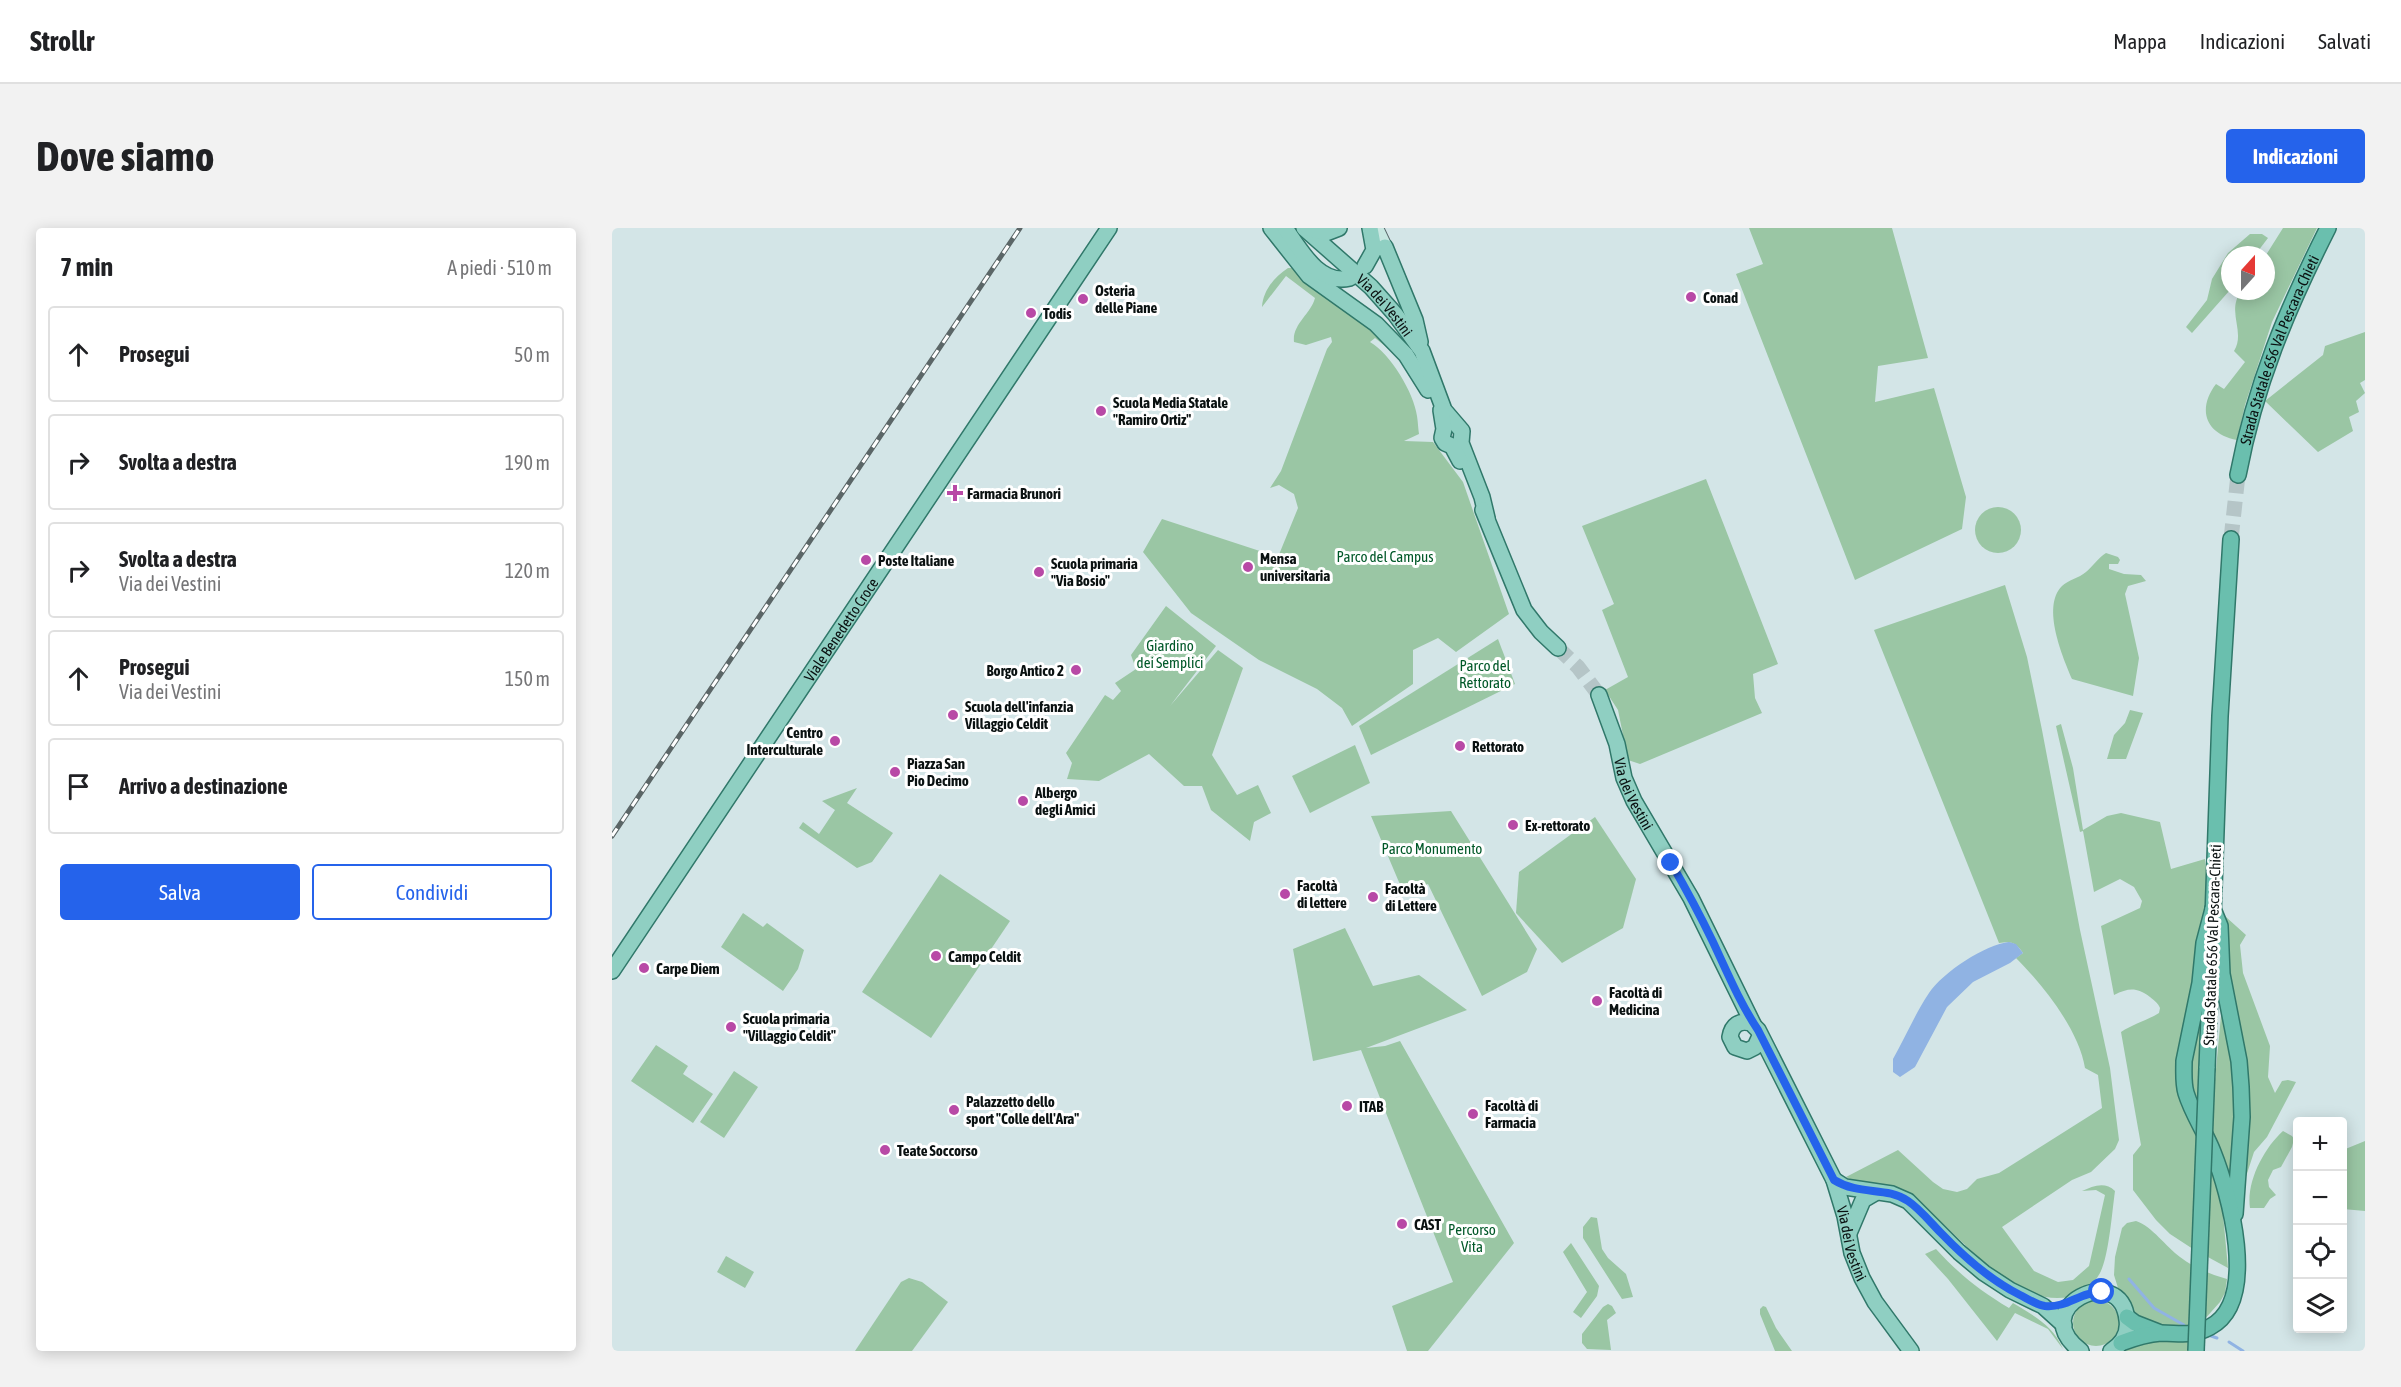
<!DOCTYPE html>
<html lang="it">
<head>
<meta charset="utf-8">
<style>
	:root { --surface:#fff; --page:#f2f2f2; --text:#202124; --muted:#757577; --line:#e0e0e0; --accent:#2563eb }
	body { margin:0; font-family:"Asap Condensed",sans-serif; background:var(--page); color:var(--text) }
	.controls { position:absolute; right:18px; bottom:18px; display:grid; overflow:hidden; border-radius:6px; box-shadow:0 3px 15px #0003 }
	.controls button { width:54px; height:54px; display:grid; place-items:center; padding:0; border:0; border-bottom:2px solid var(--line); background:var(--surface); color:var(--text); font:30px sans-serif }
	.compass { position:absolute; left:1609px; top:18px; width:54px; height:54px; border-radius:50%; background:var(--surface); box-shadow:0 3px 15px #0003; rotate:21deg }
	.stop { position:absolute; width:18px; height:18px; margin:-14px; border:4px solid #2563eb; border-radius:50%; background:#fff }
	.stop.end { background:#2563eb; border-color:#fff; box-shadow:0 2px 6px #0008 }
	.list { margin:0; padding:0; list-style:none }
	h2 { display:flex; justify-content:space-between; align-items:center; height:78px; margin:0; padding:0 24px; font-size:26px }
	h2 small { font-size:20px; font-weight:400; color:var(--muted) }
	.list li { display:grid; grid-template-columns:39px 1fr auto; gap:18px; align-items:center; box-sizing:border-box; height:96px; margin:0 12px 12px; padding:0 12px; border:2px solid var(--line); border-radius:6px }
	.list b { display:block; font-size:22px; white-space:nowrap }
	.list p { margin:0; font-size:20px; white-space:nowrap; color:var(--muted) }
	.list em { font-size:20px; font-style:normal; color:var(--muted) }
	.actions { display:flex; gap:12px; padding:18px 24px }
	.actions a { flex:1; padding:14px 0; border:2px solid var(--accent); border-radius:6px; text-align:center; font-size:21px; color:var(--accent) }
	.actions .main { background:var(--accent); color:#fff }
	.icon { flex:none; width:33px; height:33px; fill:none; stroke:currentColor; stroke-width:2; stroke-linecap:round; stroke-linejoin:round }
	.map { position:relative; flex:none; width:1753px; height:1123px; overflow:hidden; border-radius:6px }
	header { display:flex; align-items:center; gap:36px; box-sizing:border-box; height:84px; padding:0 30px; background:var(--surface); border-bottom:2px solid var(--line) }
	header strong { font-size:28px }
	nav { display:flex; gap:33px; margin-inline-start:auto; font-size:21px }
	.intro { display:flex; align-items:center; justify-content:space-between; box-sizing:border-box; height:144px; padding:0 36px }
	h1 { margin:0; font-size:42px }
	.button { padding:15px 27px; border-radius:6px; background:var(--accent); color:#fff; font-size:21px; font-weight:700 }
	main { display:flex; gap:36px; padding:0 36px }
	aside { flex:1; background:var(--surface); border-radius:6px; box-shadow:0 3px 15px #0003 }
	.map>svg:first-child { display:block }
	.green { fill:#9ac6a4 }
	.water { fill:#90b3e3 }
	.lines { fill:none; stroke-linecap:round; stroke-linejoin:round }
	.stream { stroke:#90b3e3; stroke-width:3 }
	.primary-tunnel { stroke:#b5c5c7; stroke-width:15; stroke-dasharray:15 8; stroke-linecap:butt }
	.trunk-tunnel { stroke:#b5c5c7; stroke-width:15; stroke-dasharray:15 8; stroke-linecap:butt }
	.secondary-casing { stroke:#5c6c6e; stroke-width:16 }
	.primary-casing { stroke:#30786a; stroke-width:18 }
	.trunk-casing { stroke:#30786a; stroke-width:18 }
	.secondary { stroke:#c7e7e1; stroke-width:14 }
	.primary { stroke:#8fcfc2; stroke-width:15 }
	.trunk { stroke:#6abfae; stroke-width:15 }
	.rail-casing { stroke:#5b6667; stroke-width:5 }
	.rail { stroke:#fff; stroke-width:3; stroke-dasharray:9; stroke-linecap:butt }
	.trunk-bridge-casing { stroke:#30786a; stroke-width:18; stroke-linecap:butt }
	.trunk-bridge { stroke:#6abfae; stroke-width:15 }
	.route { stroke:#2563eb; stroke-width:8 }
	.poi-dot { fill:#b849a6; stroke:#fff; stroke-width:2 }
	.labels { text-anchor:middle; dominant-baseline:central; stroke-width:6; stroke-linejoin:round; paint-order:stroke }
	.poi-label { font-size:15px; font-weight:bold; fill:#0a1111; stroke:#fff; text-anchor:start }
	.street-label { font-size:15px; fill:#0a1111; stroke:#fff }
	.park-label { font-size:15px; fill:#005828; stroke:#fff }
</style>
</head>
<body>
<header>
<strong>Strollr</strong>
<nav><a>Mappa</a><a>Indicazioni</a><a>Salvati</a></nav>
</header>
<div class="intro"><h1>Dove siamo</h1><a class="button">Indicazioni</a></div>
<main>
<aside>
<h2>7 min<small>A piedi · 510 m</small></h2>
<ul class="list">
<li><svg class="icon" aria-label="ahead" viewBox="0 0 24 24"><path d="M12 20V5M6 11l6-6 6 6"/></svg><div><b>Prosegui</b></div><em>50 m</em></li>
<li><svg class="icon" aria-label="right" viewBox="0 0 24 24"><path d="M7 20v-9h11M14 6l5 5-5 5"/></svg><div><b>Svolta a destra</b></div><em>190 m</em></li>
<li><svg class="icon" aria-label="right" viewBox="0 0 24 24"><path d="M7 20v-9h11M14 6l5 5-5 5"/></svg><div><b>Svolta a destra</b><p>Via dei Vestini</p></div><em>120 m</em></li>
<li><svg class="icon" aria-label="ahead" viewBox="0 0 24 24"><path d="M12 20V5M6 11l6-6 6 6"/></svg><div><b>Prosegui</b><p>Via dei Vestini</p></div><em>150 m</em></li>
<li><svg class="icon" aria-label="arrive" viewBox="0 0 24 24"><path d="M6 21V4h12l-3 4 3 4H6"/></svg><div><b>Arrivo a destinazione</b></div></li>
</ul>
<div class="actions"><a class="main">Salva</a><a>Condividi</a></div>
</aside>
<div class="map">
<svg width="1753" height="1123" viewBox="0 0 1753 1123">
	<rect width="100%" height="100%" fill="#d3e5e7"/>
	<!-- green -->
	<g class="green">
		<path d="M1137,0h143l36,130 -50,8 -3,36 59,-14 32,109 -4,32 -107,51 -119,-306 27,-10z"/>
		<path d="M1671,0h34l-45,94 -27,83 -8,35c-32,-6 -40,-31 -21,-56l8,5 21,-27 -11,-11c12,-20 -8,-38 7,-60h25v-36z"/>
		<path d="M1638,6h12l6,4 -13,17h-25v35l-38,43 -6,-6 21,-27 5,-21 16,-26z"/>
		<path d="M676,40h7l53,38 51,50 -4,-2 -20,-16 -5,4c20,11 44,51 47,74 1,6 1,12 2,18l-15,7 29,1 30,40 46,132 -53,38 -18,-14 -25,12v34l-61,42 -10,-18 -25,-19 -58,-29 -68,-47 -48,-61 19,-33 116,38 20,-49 -4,-14 -15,-9 -9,3 11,-17 46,-122 5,-7 -1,-5 -25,8 -12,-3c-2,-18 17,-28 21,-44l-29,-22 -24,31c1,-16 12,-30 26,-39z"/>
		<path d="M1753,104v48l-5,3 5,10 -9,8 3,11 -10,5 4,14 -35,21 -53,-51 58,-46 2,-9z"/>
		<path d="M1094,251l72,185 -25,10 2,24 7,15 -122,51 -12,-4 -10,-50 -13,-20 23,-13 -26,-67 12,-6 -32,-78z"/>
		<circle cx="1386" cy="302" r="23"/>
		<path d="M1494,325l12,4 2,3 -2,4h-9v5l15,5 17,1 5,6 -18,5 -3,8 14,64 -6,38 -61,-17c-9,-22 -31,-72 -10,-93 6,-6 17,-8 24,-14 7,-6 12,-14 20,-19z"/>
		<path d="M1393,357l22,72 15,73 38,200 30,138 9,72 -4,9 -24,23 -19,8 -70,47 32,44 24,11 15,-2 16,-14 16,-71 -9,-5 -14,1c11,-5 23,-10 33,0 -3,21 -6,65 -15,82 -7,12 -17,22 -31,24 -57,11 -107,-62 -148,-92 -11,-8 -22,-17 -35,-20 -15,-3 -27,0 -40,-8l52,-27 35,32 10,7 14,3 10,-3 10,-10 22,-6 103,-65 -4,-33 -13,-7c-6,-38 -42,-83 -69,-110l7,-5c-7,-10 -11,-12 -24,-10l-125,-313z"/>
		<path d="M554,378l50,40 -46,60 48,-56 25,18 -31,87 25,40 21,-10 13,28 -17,9 -4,19 -39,-31 -9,-24h-18l-35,-32 -50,27 -32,-2 5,-16 -6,-10 39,-58 8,5 8,-9 -6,-8 21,-14 -5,-14z"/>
		<path d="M886,411l17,45 -144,71 -12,-29z"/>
		<path d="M1518,482l13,3 -17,46h-19l7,-24 11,-12z"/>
		<path d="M1449,496l12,44 10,62 24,-14 14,-3 39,9 11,47 34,-10 3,28 -1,29 -29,140 22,72 -4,123 -26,-17 -14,-14 -23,-30v-35l8,-10 -20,-113c12,-8 25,-11 38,-19l1,-5c-2,-5 -5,-7 -10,-11 -14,-10 -21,-9 -36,-2l-13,-69 39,-18 2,-7 -8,-14 -14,-8 -26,13 -11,-61 -3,1 -24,-106z"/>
		<path d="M743,517l15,38 -60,30 -18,-37z"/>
		<path d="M245,560l-10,15 46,30 -21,29 -15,6 -58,-40 4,-6 16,12 16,-24 -13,-9z"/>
		<path d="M839,583l86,138 -10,23 -45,24 -54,-112 -24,10 -33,-78z"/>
		<path d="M983,589l41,62 -13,49 -61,35 -46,-50 3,-41z"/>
		<path d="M328,646l70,47 -79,117 -69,-46z"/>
		<path d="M131,685l20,14 4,-4 37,27 -6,19 -15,22 -62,-44z"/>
		<path d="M1614,689l20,18 -6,10 3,28 27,73 -2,31 7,16 7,-12 6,-1 8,2 -29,55 -13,15 -11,34z"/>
		<path d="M733,700l28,58 46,-11 48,35 -101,38 19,-2 15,-5 114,202 -86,108h-21l-15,-45 61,-24 -92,-232 -48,11 -20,-112z"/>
		<path d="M1591,766l-2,110 -7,-5 -6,-24z"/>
		<path d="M1610,777l16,85 -6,114 -13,-41 -8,-41z"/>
		<path d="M44,817l32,21 -5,8 30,20 -20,29 -62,-42z"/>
		<path d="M122,843l24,16 -34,51 -24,-16z"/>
		<path d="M1671,903l9,5 2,3 -2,8 -11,20 -8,3 -5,10 1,7 7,8 -6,4 -6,9h-14c-4,-26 14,-60 33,-77z"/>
		<path d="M1753,913v70l-22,-2v-37l2,-2 -2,-20z"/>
		<path d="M1597,920l13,56 6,64 -22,-12z"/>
		<path d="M979,989l6,1 5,31 6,9 18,16 7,23 -11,2 -39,-61v-11z"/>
		<path d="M1524,993c17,6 29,25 44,36 14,11 30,17 47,22l-2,14 -5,9 -17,19 -21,7 -37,-6 -14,-14 -13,-20 -4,-13 1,-18 7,-29 5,-5z"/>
		<path d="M959,1015l28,43 -2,10 -16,22 -8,-6 14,-20 -24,-40z"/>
		<path d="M1324,1021c23,25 43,41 73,59l4,-5c21,13 40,22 50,46l-15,-20 -33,-16 -18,28 -49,-62 -23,-25z"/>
		<path d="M114,1028l28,16 -9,16 -28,-16z"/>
		<path d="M297,1050l13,4 26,20 -36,49h-57l46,-69z"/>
		<circle cx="1484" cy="1095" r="23"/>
		<path d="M996,1076l4,2 4,7 -9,7 4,30 -24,-1 -5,-6v-9l21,-27z"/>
		<path d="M1151,1078l3,1 10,21 16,23h-17l-15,-37v-5z"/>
		<path d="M1552,1112l25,1v10h-70l8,-5z"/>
	</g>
	<!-- water -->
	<path class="water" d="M1397,714l7,2 7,9 -13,10 -37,19 -26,25 -32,60 -15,10 -7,-5v-13c12,-21 22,-45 36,-66 13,-20 57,-49 80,-51z"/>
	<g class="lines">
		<!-- stream -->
		<g class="stream">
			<path d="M1517,1051l25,29 30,17"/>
			<path d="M1596,1107l9,3"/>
			<path d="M1617,1114l14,9"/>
		</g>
		<!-- primary-tunnel -->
		<path class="primary-tunnel" d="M946,420l20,19 21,28"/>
		<!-- trunk-tunnel -->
		<path class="trunk-tunnel" d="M1619,311l7,-64"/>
		<!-- secondary casing -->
		<g class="secondary-casing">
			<path id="secondary" d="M764,0l9,19"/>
		</g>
		<!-- primary casing -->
		<g class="primary-casing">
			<g id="primary">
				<path d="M659,0l38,48 67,48 30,31 22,35"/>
				<path d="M673,0c15,21 34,58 65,50"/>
				<path id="s1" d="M692,0l67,59 24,27 27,37 22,59 18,21 -1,12 21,54 5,21"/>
				<path d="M696,0l18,5 13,-5"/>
				<path d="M773,19l30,73 5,22"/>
				<path d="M753,38l9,-16 -4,-22"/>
				<path d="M829,182l3,19 -2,9 3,5 7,3 8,15"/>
				<path d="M871,282l41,100 17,22 17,16"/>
				<path id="s2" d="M987,467l18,49 7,34 10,23 57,97 62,126"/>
				<path id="s3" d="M0,743l497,-743"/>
				<path id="s4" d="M1148,808l-5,11 -8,4 -12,-4 -5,-10c2,-12 9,-17 21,-14l7,7 76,150 11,36 7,37 10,25 13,24 36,49"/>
				<path d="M1222,952l11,7 47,7 16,7 51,51 25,21 26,17 33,16 21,19"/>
				<path d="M1237,1005l14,-33 12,-7"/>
				<path d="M1469,1123c-57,-43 40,-91 46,-31 2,14 -5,24 -16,31"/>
			</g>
		</g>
		<!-- trunk casing -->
		<g class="trunk-casing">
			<g id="trunk">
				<path id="s5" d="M1626,247c17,-90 49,-166 90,-247"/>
				<path d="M1601,681l7,17 2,48 17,87 2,26 1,30 -7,97"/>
				<path d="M1601,689l7,-201 11,-177"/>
				<path d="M1595,840l4,-103"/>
				<path d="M1515,1089l8,6 23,9"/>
				<path d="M1509,1115c13,-5 26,-9 40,-10 19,0 30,4 49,-6 50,-26 19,-135 3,-175 -8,-20 -21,-39 -27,-59 -3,-10 -2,-21 -2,-32l16,-78 4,-40 9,-34"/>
			</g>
		</g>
		<!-- secondary -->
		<use href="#secondary" class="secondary"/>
		<!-- primary -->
		<use href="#primary" class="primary"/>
		<!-- trunk -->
		<use href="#trunk" class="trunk"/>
		<!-- rail casing -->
		<g class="rail-casing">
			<path id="rail" d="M0,608l408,-608"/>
		</g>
		<!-- rail -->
		<use href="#rail" class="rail"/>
		<!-- trunk-bridge casing -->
		<g class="trunk-bridge-casing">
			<path id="trunk-bridge" d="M1584,1123l11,-283"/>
		</g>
		<!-- trunk-bridge -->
		<use href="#trunk-bridge" class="trunk-bridge"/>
	</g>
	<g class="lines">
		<!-- route -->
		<path class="route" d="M1059,635c15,26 29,52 42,79 14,30 27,61 45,88l76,150c26,16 52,6 74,21 12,8 23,22 33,32 24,25 49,47 79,62 8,4 17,10 25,11 23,2 34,-14 57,-14"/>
	</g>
	<!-- markers -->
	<g class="poi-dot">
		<circle cx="1079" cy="69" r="6"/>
		<circle cx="471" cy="71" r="6"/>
		<circle cx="419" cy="85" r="6"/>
		<circle cx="489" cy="183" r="6"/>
		<path d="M340 256h6v6h6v6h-6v6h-6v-6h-6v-6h6z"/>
		<circle cx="254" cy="332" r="6"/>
		<circle cx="636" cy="339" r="6"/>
		<circle cx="427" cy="344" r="6"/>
		<circle cx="464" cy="442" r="6"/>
		<circle cx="341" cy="487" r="6"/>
		<circle cx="223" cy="513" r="6"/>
		<circle cx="848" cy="518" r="6"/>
		<circle cx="283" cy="544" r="6"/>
		<circle cx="411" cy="573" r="6"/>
		<circle cx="901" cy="597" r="6"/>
		<circle cx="673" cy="666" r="6"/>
		<circle cx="761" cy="669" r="6"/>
		<circle cx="324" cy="728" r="6"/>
		<circle cx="32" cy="740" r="6"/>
		<circle cx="985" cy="773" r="6"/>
		<circle cx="119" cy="799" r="6"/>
		<circle cx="735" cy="878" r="6"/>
		<circle cx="342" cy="882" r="6"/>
		<circle cx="861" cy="886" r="6"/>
		<circle cx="273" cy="922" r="6"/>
		<circle cx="790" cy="996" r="6"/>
	</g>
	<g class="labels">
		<!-- poi labels -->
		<g class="poi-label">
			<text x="483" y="62">Osteria<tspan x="483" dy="17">delle Piane</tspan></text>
			<text x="1091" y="69">Conad</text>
			<text x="431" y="85">Todis</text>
			<text x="501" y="174">Scuola Media Statale<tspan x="501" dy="17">"Ramiro Ortiz"</tspan></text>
			<text x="355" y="265">Farmacia Brunori</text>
			<text x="648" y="330">Mensa<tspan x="648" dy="17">universitaria</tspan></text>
			<text x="266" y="332">Poste Italiane</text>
			<text x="439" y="335">Scuola primaria<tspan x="439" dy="17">"Via Bosio"</tspan></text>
			<text x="452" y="442" text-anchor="end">Borgo Antico 2</text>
			<text x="353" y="478">Scuola dell'infanzia<tspan x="353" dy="17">Villaggio Celdit</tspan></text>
			<text x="211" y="504" text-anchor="end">Centro<tspan x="211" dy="17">Interculturale</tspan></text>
			<text x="860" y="518">Rettorato</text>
			<text x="295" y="535">Piazza San<tspan x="295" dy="17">Pio Decimo</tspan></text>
			<text x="423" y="564">Albergo<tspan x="423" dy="17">degli Amici</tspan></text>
			<text x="913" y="597">Ex-rettorato</text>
			<text x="685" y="657">Facoltà<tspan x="685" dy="17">di lettere</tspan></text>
			<text x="773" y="660">Facoltà<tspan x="773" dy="17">di Lettere</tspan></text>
			<text x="336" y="728">Campo Celdit</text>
			<text x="44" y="740">Carpe Diem</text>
			<text x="997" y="764">Facoltà di<tspan x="997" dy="17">Medicina</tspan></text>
			<text x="131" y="790">Scuola primaria<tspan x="131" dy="17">"Villaggio Celdit"</tspan></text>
			<text x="354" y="873">Palazzetto dello<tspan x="354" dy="17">sport "Colle dell'Ara"</tspan></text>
			<text x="873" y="877">Facoltà di<tspan x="873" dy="17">Farmacia</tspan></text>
			<text x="747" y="878">ITAB</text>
			<text x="285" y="922">Teate Soccorso</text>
			<text x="802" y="996">CAST</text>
		</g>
		<!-- street labels -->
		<g class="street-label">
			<text stroke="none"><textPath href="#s1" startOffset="112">Via dei Vestini</textPath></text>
			<text stroke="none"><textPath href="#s5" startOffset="132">Strada Statale 656 Val Pescara-Chieti</textPath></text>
			<text stroke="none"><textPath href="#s3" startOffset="411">Viale Benedetto Croce</textPath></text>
			<text stroke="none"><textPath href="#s2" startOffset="105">Via dei Vestini</textPath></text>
			<text transform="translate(1600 717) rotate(-88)">Strada Statale 656 Val Pescara-Chieti</text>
			<text stroke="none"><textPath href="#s4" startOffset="318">Via dei Vestini</textPath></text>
		</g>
		<!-- park labels -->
		<g class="park-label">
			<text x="773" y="328">Parco del Campus</text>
			<text x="558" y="417">Giardino<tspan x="558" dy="17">dei Semplici</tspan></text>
			<text x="873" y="437">Parco del<tspan x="873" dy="17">Rettorato</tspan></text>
			<text x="820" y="620">Parco Monumento</text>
			<text x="860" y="1001">Percorso<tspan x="860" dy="17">Vita</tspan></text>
		</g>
	</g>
</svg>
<div class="controls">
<button>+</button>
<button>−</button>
<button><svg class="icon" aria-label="locate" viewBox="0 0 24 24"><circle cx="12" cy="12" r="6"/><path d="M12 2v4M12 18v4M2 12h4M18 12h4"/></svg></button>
<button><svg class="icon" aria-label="layers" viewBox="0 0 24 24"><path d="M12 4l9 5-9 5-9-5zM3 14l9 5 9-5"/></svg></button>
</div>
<svg class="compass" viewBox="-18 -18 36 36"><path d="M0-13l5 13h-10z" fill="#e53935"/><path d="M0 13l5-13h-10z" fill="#757577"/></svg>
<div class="stop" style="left:1490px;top:1064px"></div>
<div class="stop end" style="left:1059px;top:635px"></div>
</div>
</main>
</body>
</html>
